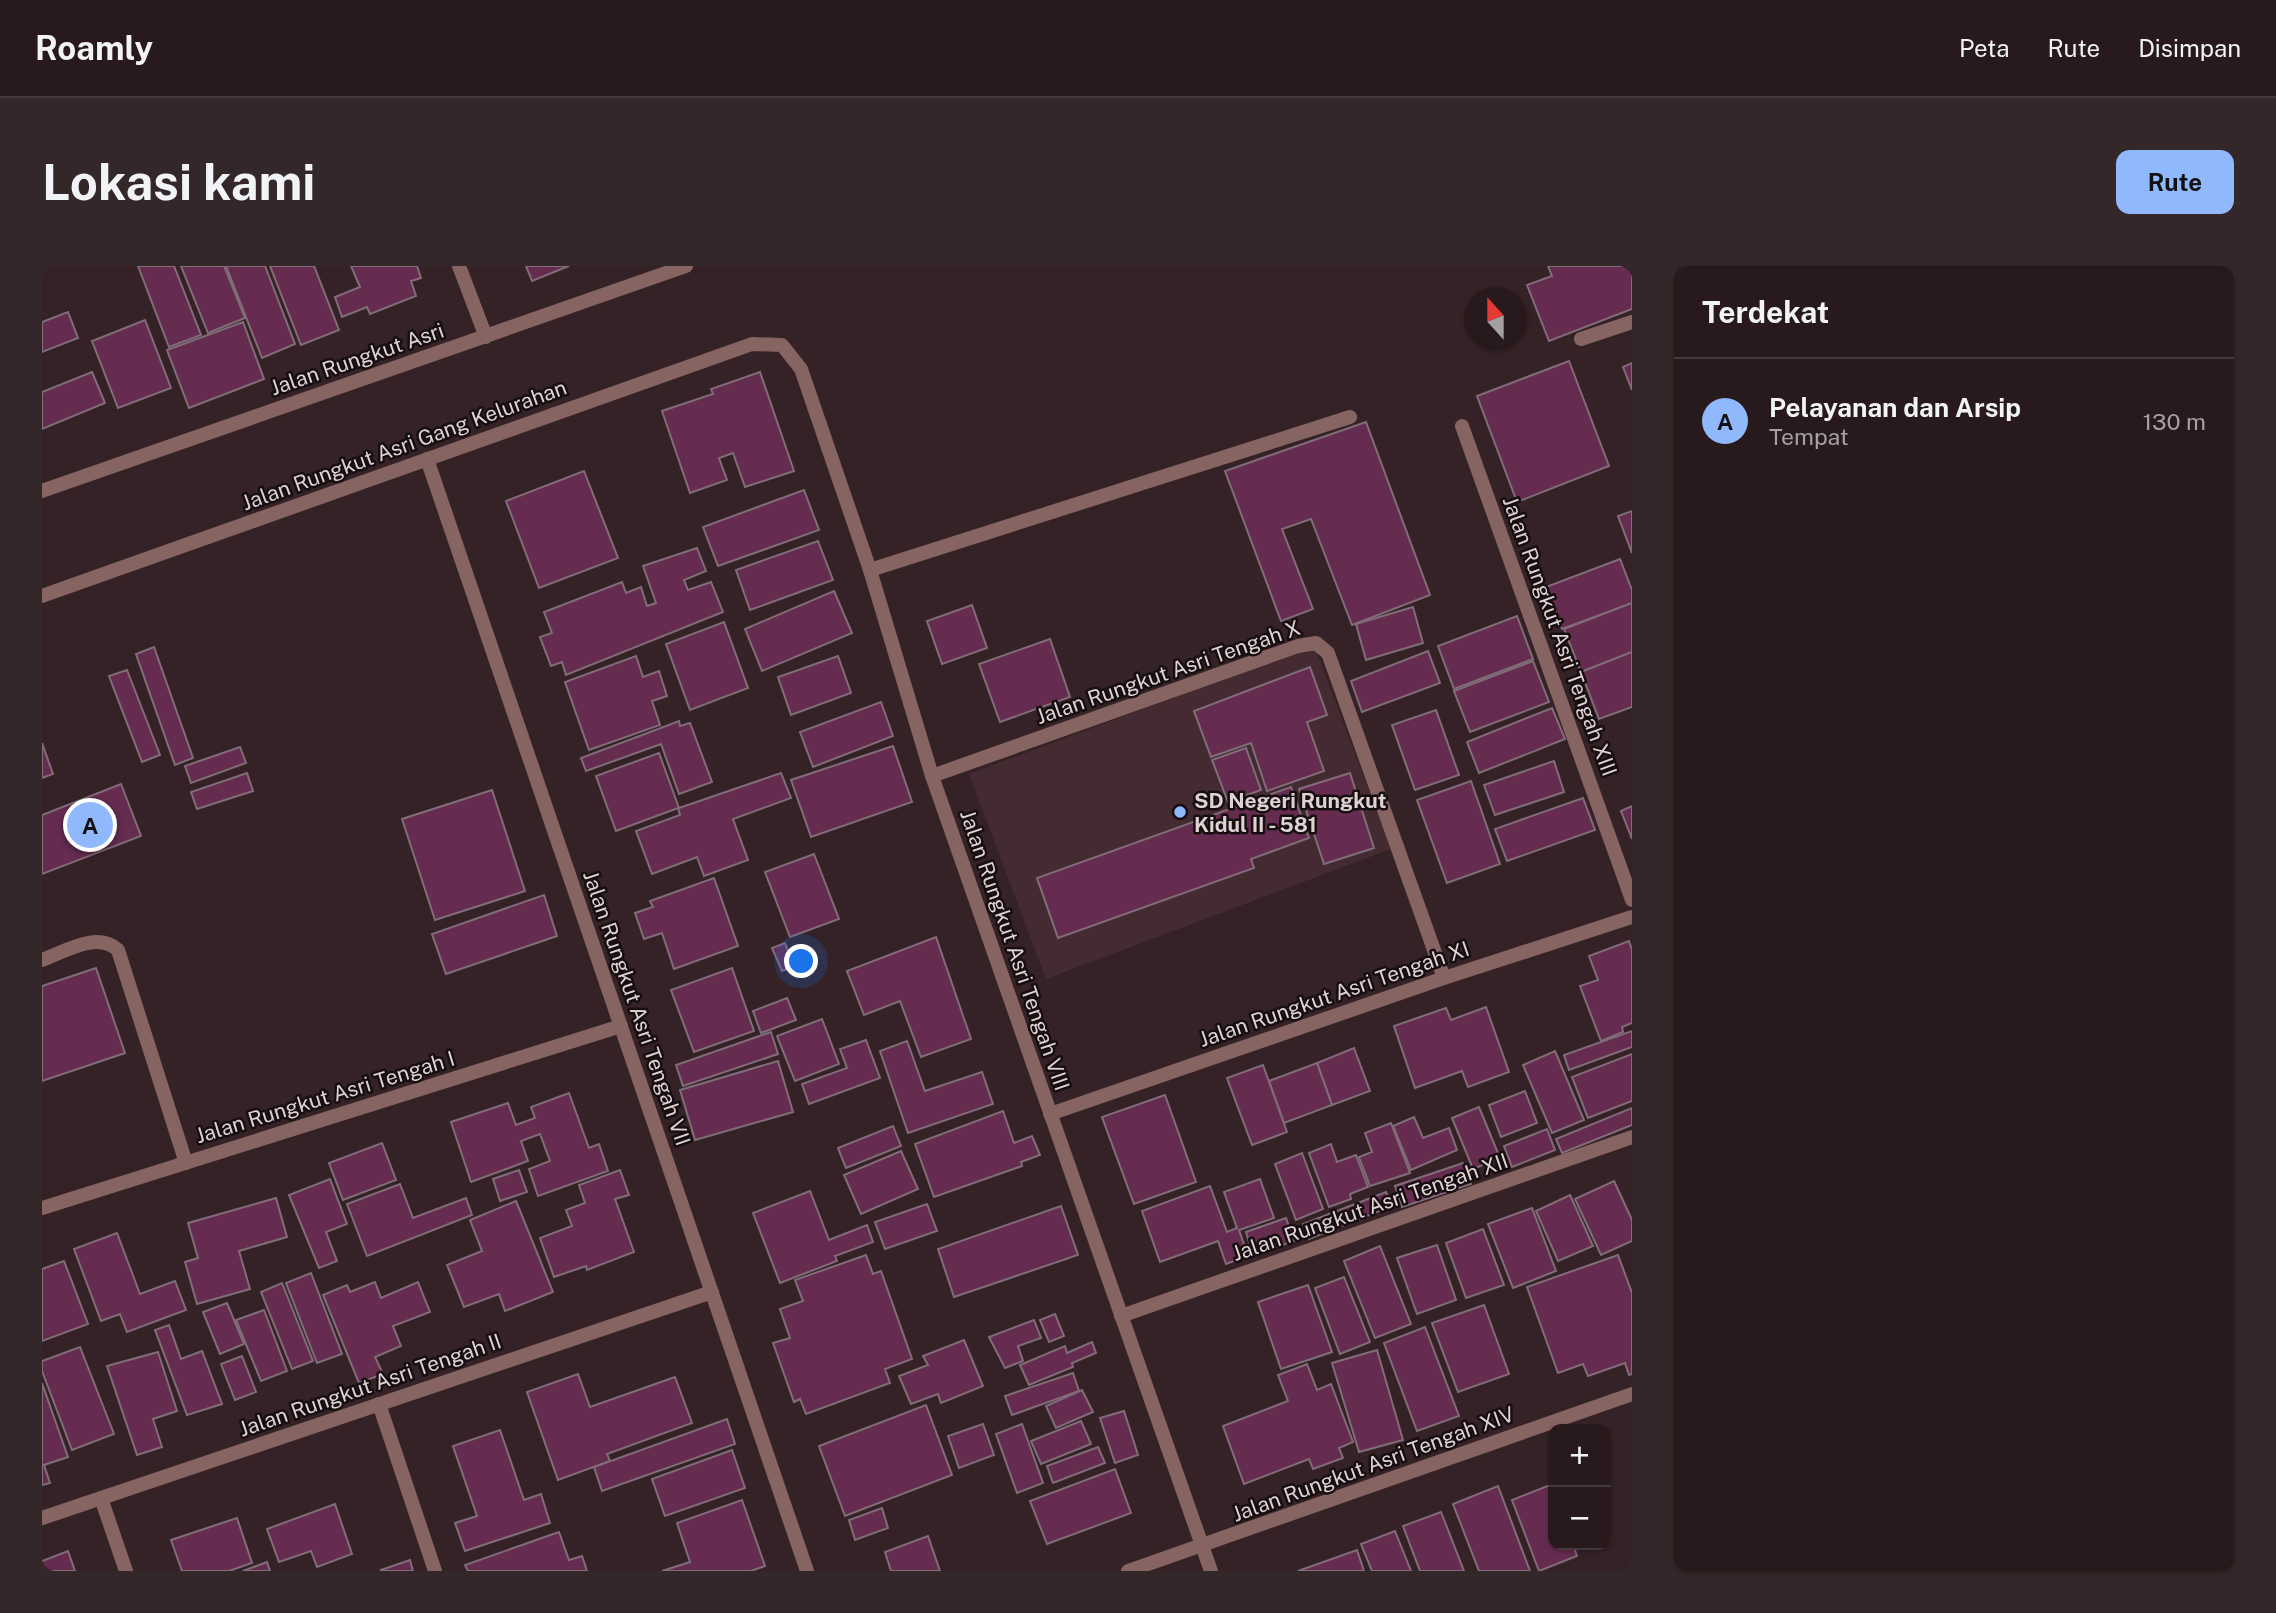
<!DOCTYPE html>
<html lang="id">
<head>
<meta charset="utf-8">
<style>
	:root { --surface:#281a1c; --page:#342729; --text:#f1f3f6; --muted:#a5a1a3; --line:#44383b; --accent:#90b8fd }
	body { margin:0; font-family:"Public Sans",sans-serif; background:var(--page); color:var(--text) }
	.controls { position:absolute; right:21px; bottom:21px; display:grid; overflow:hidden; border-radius:14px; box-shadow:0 2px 5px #0004 }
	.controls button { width:63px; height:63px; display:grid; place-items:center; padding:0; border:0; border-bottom:2px solid var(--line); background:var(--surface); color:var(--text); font:35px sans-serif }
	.compass { position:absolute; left:1422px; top:21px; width:63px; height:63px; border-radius:50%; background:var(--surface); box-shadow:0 2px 5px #0004; rotate:339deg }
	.you { position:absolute; left:760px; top:696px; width:24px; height:24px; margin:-18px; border:5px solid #fff; border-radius:50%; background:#1a73e8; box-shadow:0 0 0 10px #1a73e833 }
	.badge { display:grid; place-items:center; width:46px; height:46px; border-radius:50%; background:var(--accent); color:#111; font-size:23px; font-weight:700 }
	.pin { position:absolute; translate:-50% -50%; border:4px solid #fff; box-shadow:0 2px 7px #0006 }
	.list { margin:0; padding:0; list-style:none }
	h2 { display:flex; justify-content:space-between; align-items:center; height:91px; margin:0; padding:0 28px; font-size:30px }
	h2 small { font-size:23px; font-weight:400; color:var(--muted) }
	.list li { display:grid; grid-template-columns:46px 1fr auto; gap:21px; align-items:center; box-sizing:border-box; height:126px; padding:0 28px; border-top:2px solid var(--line) }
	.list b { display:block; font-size:26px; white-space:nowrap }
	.list p { margin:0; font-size:23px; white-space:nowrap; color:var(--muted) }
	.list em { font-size:23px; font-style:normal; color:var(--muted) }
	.map { position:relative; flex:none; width:1590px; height:1305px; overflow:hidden; border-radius:14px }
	header { display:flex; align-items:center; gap:42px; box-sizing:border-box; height:98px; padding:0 35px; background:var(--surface); border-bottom:2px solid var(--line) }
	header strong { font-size:33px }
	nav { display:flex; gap:38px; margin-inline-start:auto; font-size:24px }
	.intro { display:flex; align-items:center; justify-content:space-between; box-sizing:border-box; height:168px; padding:0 42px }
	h1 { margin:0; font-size:49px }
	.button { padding:18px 32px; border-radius:14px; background:var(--accent); color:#111; font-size:24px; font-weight:700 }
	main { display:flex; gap:42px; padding:0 42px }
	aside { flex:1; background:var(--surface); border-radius:14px; box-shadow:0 2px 5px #0004 }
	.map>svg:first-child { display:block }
	.built { fill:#442b31 }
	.building { fill:#652c50; stroke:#816d78; stroke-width:2 }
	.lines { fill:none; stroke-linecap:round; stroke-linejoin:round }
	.service { stroke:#856461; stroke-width:14 }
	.minor { stroke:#856461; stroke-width:14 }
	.poi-dot { fill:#90b8fd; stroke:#170e10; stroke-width:2.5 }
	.labels { text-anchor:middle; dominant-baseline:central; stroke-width:5; stroke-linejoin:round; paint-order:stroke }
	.street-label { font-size:21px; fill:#dfd2d4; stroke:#170e10 }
	.poi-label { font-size:21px; font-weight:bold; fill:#dfd2d4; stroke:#170e10; text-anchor:start }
</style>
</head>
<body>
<header>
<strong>Roamly</strong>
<nav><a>Peta</a><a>Rute</a><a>Disimpan</a></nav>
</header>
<div class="intro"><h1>Lokasi kami</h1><a class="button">Rute</a></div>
<main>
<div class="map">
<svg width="1590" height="1305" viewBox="0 0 1590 1305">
	<rect width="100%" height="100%" fill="#352226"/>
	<!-- built -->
	<path class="built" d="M1272,379l77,204 -345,130 -77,-205z"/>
	<!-- building -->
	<g class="building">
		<path d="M96,0h36l27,69 -32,12z"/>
		<path d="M139,0h43l21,52 -37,15z"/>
		<path d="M184,0h39l30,78 -33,14z"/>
		<path d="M228,0h44l25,64 -38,15z"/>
		<path d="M309,0h66l4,12 -10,3 5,15 -46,18 -3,-7 -25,10 -7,-20 25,-10z"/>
		<path d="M484,0h43l-37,15z"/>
		<path d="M1506,0h84v43l-83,32 -22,-56 25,-9z"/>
		<path d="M26,46l10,26 -36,14v-30z"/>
		<path d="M103,54l26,68 -53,20 -26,-67z"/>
		<path d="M201,56l21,57 -75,29 -22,-58z"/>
		<path d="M1527,95l40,105 -92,36 -40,-106z"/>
		<path d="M1590,97v27l-9,-23z"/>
		<path d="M50,106l13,31 -63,26v-37z"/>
		<path d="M718,106l34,99 -49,16 -12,-34 -14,5 8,22 -37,13 -28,-82 51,-17 -2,-5z"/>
		<path d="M1324,156l64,173 -78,30 -41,-106 -29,10 31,80 -32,12 -56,-150z"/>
		<path d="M542,205l34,87 -79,30 -33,-87z"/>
		<path d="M762,224l15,40 -101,36 -15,-39z"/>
		<path d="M1590,245v42l-14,-37z"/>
		<path d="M776,275l15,39 -83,30 -14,-40z"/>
		<path d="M655,282l9,23 -22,9 4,10 23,-8 12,30 -157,63 -4,-13 -11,4 -11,-29 12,-4 -8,-21 78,-30 4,11 15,-6 6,19 9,-3 -13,-37z"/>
		<path d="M1578,293l12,31v13l-70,26 -16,-42z"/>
		<path d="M792,325l18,42 -90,38 -17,-42z"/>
		<path d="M1590,337v49l-51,20 -17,-43z"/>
		<path d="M930,339l15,43 -45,16 -15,-43z"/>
		<path d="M1371,341l10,36 -57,17 -10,-36z"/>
		<path d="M1475,350l16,43 -79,30 -16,-43z"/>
		<path d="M682,356l24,66 -58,22 -24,-66z"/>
		<path d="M1008,373l20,58 -70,25 -21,-58z"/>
		<path d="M112,381l39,111 -18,7 -39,-111z"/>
		<path d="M1386,385l12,32 -78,29 -11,-31z"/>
		<path d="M1590,386v55l-33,12 -18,-47z"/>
		<path d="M594,390l7,21 16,-6 8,25 -15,5 8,24 -71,25 -24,-68z"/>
		<path d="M796,390l13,37 -60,22 -13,-38z"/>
		<path d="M1491,395l16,41 -79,30 -16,-41z"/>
		<path d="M1268,401l17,48 -20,7 17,49 -57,20 -16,-48 -40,14 -17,-46z"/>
		<path d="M85,404l33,85 -18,7 -33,-86z"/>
		<path d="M839,436l12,34 -80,31 -13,-35z"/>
		<path d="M1510,442l13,31 -86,34 -12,-31z"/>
		<path d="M1394,444l23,65 -44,15 -23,-65z"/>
		<path d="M637,455l1,5 10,-3 22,59 -33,12 -18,-50 -75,27 -5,-13z"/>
		<path d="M0,477l11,31 -11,4z"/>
		<path d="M851,480l19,56 -101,35 -20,-57z"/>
		<path d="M198,481l6,16 -55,20 -6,-17z"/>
		<path d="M1204,482l15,42 -33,12 -16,-42z"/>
		<path d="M617,487l20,55 102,-35 10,25 -58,21 15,41 -44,16 -7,-19 -45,17 -16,-43 44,-16 -2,-7 -62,23 -20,-55z"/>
		<path d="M1512,495l10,31 -69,23 -11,-30z"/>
		<path d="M205,507l6,18 -56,18 -6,-17z"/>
		<path d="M1308,507l24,75 -50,16 -25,-75z"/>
		<path d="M1429,515l29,83 -53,19 -30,-83z"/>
		<path d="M79,518l20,52 -99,38v-59z"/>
		<path d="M1249,521l18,51 -58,21 3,9 -196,70 -21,-60z"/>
		<path d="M450,524l33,101 -90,29 -33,-101z"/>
		<path d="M1541,532l12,32 -88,31 -12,-32z"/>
		<path d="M1590,540v33l-11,-28z"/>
		<path d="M772,588l25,65 -49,18 -25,-65z"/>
		<path d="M672,612l24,68 -64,23 -12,-36 -18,6 -9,-26 18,-6 -3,-6z"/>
		<path d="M502,629l13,41 -111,38 -14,-40z"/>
		<path d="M894,671l35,102 -50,18 -21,-56 -36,14 -17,-44z"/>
		<path d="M1587,675l3,9v73l-10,4 1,5 -22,9 -21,-55 18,-6 -9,-24z"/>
		<path d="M743,677l4,11 11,-4 5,12 -23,9 -10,-23z"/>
		<path d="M54,702l29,85 -83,28v-95z"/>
		<path d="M690,702l22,63 -60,21 -23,-62z"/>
		<path d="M745,732l9,22 -35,13 -8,-22z"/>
		<path d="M1444,741l23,65 -41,15 -6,-16 -47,17 -21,-62 52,-18 5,12z"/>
		<path d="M780,753l17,45 -44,17 -18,-45z"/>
		<path d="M1590,765v16l-63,23 -5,-15z"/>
		<path d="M729,766l7,22 -95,32 -7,-21z"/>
		<path d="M824,774l14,38 -71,26 -7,-20 45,-16 -7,-19z"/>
		<path d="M865,775l18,50 57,-19 11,32 -85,29 -28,-82z"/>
		<path d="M1312,782l16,43 -38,14 -15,-42z"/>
		<path d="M1513,785l29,69 -32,13 -29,-68z"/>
		<path d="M1590,788v47l-44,17 -16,-41z"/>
		<path d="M736,795l15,51 -98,28 -15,-50z"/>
		<path d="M1275,797l15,42 -48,18 -15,-42z"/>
		<path d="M1221,799l24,67 -35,13 -25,-67z"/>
		<path d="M1483,825l12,32 -36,14 -12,-32z"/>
		<path d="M527,827l20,55 10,-4 9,27 -70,25 -9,-27 21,-8 -10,-27 -19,7 7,20 -57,21 -20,-60 57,-19 8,22 19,-7 -4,-11z"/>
		<path d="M1123,829l31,87 -62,22 -32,-87z"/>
		<path d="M1437,841l21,51 -27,11 -21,-51z"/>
		<path d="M1590,842v17l-70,28 -6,-14z"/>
		<path d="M961,845l11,32 18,-7 8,19 -19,7 1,4 -88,31 -19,-53z"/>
		<path d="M1372,851l9,21 26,-10 8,22 -46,20 -18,-44z"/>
		<path d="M1349,857l19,50 -40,13 -11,-29 13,-5 -7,-19z"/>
		<path d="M851,860l8,20 -55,22 -8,-20z"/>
		<path d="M1505,863l8,21 -43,17 -8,-21z"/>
		<path d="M340,877l14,37 -53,20 -14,-37z"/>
		<path d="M1289,878l6,18 19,-7 12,32 -18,7 1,5 -22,8 -20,-54z"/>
		<path d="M859,885l17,38 -57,25 -17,-39z"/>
		<path d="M1260,887l21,56 -27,11 -21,-56z"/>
		<path d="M1421,897l8,21 -69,23 -7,-21z"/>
		<path d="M477,904l8,22 -27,9 -7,-22z"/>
		<path d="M578,904l9,25 -14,4 19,53 -47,18 -1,-4 -32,11 -14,-39 32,-12 -6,-16 19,-7 -6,-18z"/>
		<path d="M288,913l17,45 -21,8 11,29 -18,7 -30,-73z"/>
		<path d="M1218,913l14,39 -35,12 9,26 -22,8 -8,-23 -58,21 -18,-51 68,-25 17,46 10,-4 -13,-36z"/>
		<path d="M1572,915l18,39v21l-31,14 -26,-56z"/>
		<path d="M358,918l13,34 53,-20 6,17 -105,41 -20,-52z"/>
		<path d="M768,925l19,49 38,-15 6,17 -38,14 2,5 -57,22 -27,-70z"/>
		<path d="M1344,926l6,14 -83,33 -6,-15z"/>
		<path d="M1528,929l23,51 -35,15 -22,-50z"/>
		<path d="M234,932l11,39 -48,14 11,38 -53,15 -12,-42 13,-4 -10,-35z"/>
		<path d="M474,935l37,91 -48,19 -6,-17 -35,13 -17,-42 35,-14 -12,-31z"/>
		<path d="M885,938l10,27 -52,18 -10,-27z"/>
		<path d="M1019,940l17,49 -124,42 -16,-48z"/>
		<path d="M1490,942l24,63 -43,17 -25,-64z"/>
		<path d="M1244,952l8,23 -41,14 -7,-23z"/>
		<path d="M1441,963l21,56 -38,13 -20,-55z"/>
		<path d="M75,967l23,61 35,-13 11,29 -59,22 -7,-18 -19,7 -27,-72z"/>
		<path d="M1395,979l19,55 -39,14 -20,-56z"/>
		<path d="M1338,980l31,78 -36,14 -31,-77z"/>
		<path d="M824,989l7,19 8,-3 31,88 -27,10 5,14 -84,31 -6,-15 -6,3 -21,-59 17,-5 -10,-29 23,-8 -8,-21z"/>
		<path d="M1576,989l14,38v81l-3,1 -4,-12 -37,13 -5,-12 -25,9 -31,-86z"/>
		<path d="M22,995l24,63 -46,17v-72z"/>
		<path d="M269,1007l31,81 -25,9 -31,-80z"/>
		<path d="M1302,1011l26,65 -30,12 -25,-66z"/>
		<path d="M333,1016l6,16 37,-16 12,30 -37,14 8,20 -26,11 8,17 -24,9 -36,-88 24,-10 3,7z"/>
		<path d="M240,1017l31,78 -21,8 -31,-77z"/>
		<path d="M1266,1019l24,67 -51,17 -23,-67z"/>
		<path d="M185,1037l17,41 -24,10 -17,-42z"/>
		<path d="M1442,1039l25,69 -51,18 -26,-69z"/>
		<path d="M222,1044l23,61 -26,10 -25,-61z"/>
		<path d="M1013,1048l9,22 -15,6 -9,-22z"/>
		<path d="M992,1054l7,18 -23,8 5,15 -18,7 -16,-31z"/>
		<path d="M127,1059l12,34 21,-8 20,53 -35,11 -32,-85z"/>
		<path d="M1383,1061l34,89 -42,15 -33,-88z"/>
		<path d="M922,1074l19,46 -42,17 -3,-9 -27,10 -12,-28 29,-11 -5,-9z"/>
		<path d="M1050,1076l4,11 -24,10 1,4 -44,18 -9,-20 45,-19 2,7z"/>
		<path d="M38,1081l34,87 -42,16 -30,-79v-10z"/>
		<path d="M1335,1084l26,90 -44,12 -27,-89z"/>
		<path d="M116,1086l19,59 -24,8 9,28 -25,8 -30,-89z"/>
		<path d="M200,1090l14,36 -21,8 -14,-36z"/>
		<path d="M1265,1098l10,26 14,-6 22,58 -14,6 4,10 -30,11 -4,-10 -65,25 -21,-58 65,-25 -10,-26z"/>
		<path d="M1031,1107l6,18 -67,24 -7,-19z"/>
		<path d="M536,1108l12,33 85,-30 17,46 -85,31 3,7 -52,19 -31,-88z"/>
		<path d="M0,1117l26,74 -24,8 6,18 -8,2z"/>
		<path d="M1040,1124l11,22 -37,16 -10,-22z"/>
		<path d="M884,1139l26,70 -107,41 -26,-70z"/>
		<path d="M1082,1145l14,44 -23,8 -15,-45z"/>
		<path d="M685,1153l8,25 -133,47 -8,-24z"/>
		<path d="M1039,1155l10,23 -50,20 -10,-23z"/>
		<path d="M941,1158l11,31 -35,13 -11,-32z"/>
		<path d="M980,1158l21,59 -26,10 -21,-59z"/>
		<path d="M458,1164l24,70 17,-6 9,29 -85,28 -10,-28 22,-7 -24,-70z"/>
		<path d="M1056,1181l7,16 -52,20 -6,-17z"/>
		<path d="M690,1184l13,38 -80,28 -13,-37z"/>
		<path d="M1073,1203l16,44 -84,31 -17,-43z"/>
		<path d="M1508,1219l3,8v52h20l4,11 -38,15 -27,-71z"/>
		<path d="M1456,1220l32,85h-51l-26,-67z"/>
		<path d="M700,1234l23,66 -14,5h-89l28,-9 -13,-39z"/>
		<path d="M293,1238l17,50 -35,13 -6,-16 -32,11 -12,-33z"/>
		<path d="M840,1242l6,20 -33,12 -6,-20z"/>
		<path d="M1399,1246l23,59h-44l-17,-45z"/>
		<path d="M195,1252l15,45 -23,8h-47l-11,-31z"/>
		<path d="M1353,1265l16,40h-39l-11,-27z"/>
		<path d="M517,1266l10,28 13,-4 5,15h-119l-3,-6z"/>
		<path d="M886,1270l12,35h-49l-6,-19z"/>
		<path d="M1315,1284l7,21h-66z"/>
		<path d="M26,1285l7,20h-33v-10z"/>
		<path d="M368,1294l3,11h-31l-1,-1z"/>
		<path d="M225,1296l3,9h-27z"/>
	</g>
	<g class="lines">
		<!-- service -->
		<g class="service">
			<path d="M1539,73l51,-17"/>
			<path d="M0,694c24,-9 55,-29 76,-10l68,213"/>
		</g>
		<!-- minor -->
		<g class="minor">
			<path d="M417,0l27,71"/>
			<path d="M1420,160l170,474"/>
			<path d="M385,193l380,1112"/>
			<path d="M0,225l644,-225"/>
			<path d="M828,304l480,-153"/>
			<path d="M0,330l710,-252 30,1 19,24 69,201 62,206 279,795"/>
			<path d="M890,510l366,-130 18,-3 12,10 116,325"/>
			<path d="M1008,848l394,-136 188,-61"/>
			<path d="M0,942l579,-182"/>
			<path d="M1079,1050l511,-179"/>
			<path d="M337,1138l56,167"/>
			<path d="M59,1232l25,73"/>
			<path d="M0,1252l670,-226"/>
			<path d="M1086,1305l504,-177"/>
		</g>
	</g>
	<!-- markers -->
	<circle class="poi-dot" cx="1138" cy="546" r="7"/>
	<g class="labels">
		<!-- street labels -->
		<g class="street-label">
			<text transform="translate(315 93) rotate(-19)">Jalan Rungkut Asri</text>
			<text transform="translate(362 179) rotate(-20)">Jalan Rungkut Asri Gang Kelurahan</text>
			<text transform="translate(1518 370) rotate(70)">Jalan Rungkut Asri Tengah XIII</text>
			<text transform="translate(1126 406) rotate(-19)">Jalan Rungkut Asri Tengah X</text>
			<text transform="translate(973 684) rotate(71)">Jalan Rungkut Asri Tengah VIII</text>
			<text transform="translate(1292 728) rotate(-19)">Jalan Rungkut Asri Tengah XI</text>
			<text transform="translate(595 742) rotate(71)">Jalan Rungkut Asri Tengah VII</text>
			<text transform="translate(283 831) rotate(-17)">Jalan Rungkut Asri Tengah I</text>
			<text transform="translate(1328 941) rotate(-19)">Jalan Rungkut Asri Tengah XII</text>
			<text transform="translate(328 1119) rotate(-19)">Jalan Rungkut Asri Tengah II</text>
			<text transform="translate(1331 1198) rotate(-20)">Jalan Rungkut Asri Tengah XIV</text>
		</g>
		<!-- poi labels -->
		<g class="poi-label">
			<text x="1152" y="534">SD Negeri Rungkut<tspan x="1152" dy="24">Kidul II - 581</tspan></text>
		</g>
	</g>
</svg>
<div class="controls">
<button>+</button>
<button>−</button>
</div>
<svg class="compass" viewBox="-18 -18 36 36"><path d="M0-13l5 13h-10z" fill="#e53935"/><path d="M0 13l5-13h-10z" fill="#a5a1a3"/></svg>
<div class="you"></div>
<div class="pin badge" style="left:48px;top:559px">A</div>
</div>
<aside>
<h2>Terdekat<small></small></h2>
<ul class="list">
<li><span class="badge">A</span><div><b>Pelayanan dan Arsip</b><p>Tempat</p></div><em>130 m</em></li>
</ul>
</aside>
</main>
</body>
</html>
